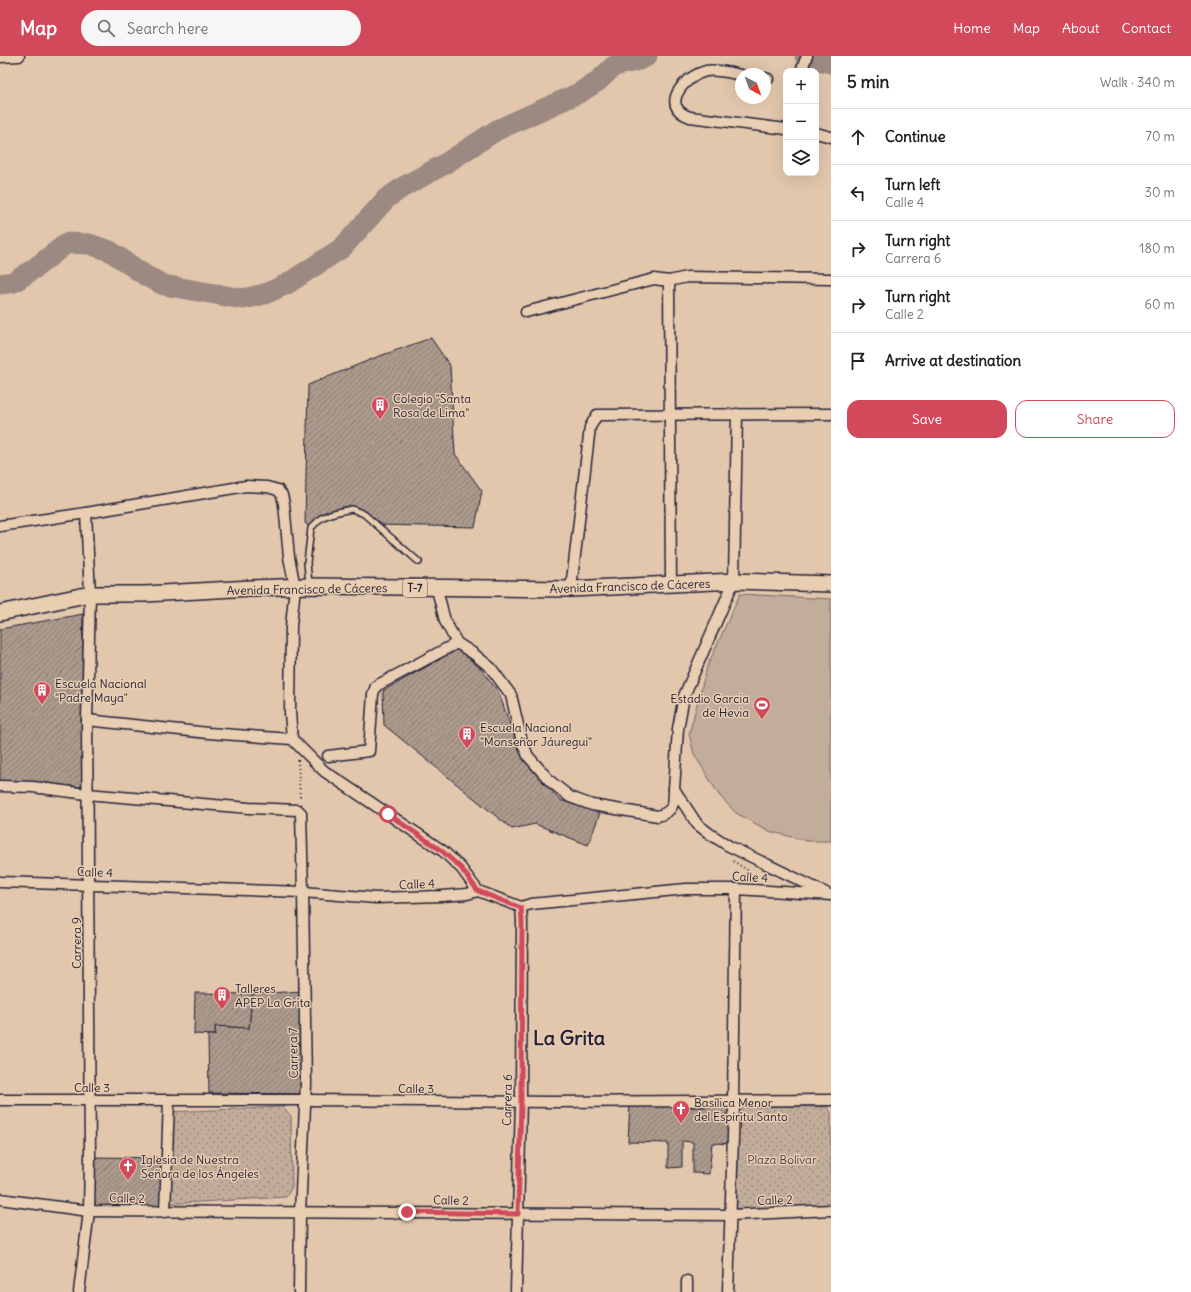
<!DOCTYPE html>
<html lang="en">
<head>
<meta charset="utf-8">
<style>
	:root { --surface:#fff; --page:#f6f6f6; --text:#202124; --muted:#757577; --line:#e0e0e0; --accent:#d1495b }
	body { margin:0; font-family:Delius,sans-serif; background:var(--page); color:var(--text) }
	.controls { position:absolute; right:12px; top:12px; display:grid; overflow:hidden; border-radius:8px; box-shadow:0 4px 16px #0002 }
	.controls button { width:36px; height:36px; display:grid; place-items:center; padding:0; border:0; border-bottom:1px solid var(--line); background:var(--surface); color:var(--text); font:20px sans-serif }
	.compass { position:absolute; left:735px; top:12px; width:36px; height:36px; border-radius:50%; background:var(--surface); box-shadow:0 4px 16px #0002; rotate:139deg }
	.stop { position:absolute; width:12px; height:12px; margin:-9px; border:3px solid #d1495b; border-radius:50%; background:#fff }
	.stop.end { background:#d1495b; border-color:#fff; box-shadow:0 1px 4px #0008 }
	.list { margin:0; padding:0; list-style:none }
	h2 { display:flex; justify-content:space-between; align-items:center; height:52px; margin:0; padding:0 16px; font-size:17px }
	h2 small { font-size:13px; font-weight:400; color:var(--muted) }
	.list li { display:grid; grid-template-columns:26px 1fr auto; gap:12px; align-items:center; box-sizing:border-box; height:56px; padding:0 16px; border-top:1px solid var(--line) }
	.list b { display:block; font-size:15px; white-space:nowrap }
	.list p { margin:0; font-size:13px; white-space:nowrap; color:var(--muted) }
	.list em { font-size:13px; font-style:normal; color:var(--muted) }
	.actions { display:flex; gap:8px; padding:12px 16px }
	.actions a { flex:1; padding:9px 0; border:1px solid var(--accent); border-radius:12px; text-align:center; font-size:14px; color:var(--accent) }
	.actions .main { background:var(--accent); color:#fff }
	.icon { flex:none; width:22px; height:22px; fill:none; stroke:currentColor; stroke-width:2; stroke-linecap:round; stroke-linejoin:round }
	.map { position:relative; flex:none; width:831px; height:1236px; overflow:hidden }
	header { display:flex; align-items:center; gap:24px; box-sizing:border-box; height:56px; padding:0 20px; background:var(--accent); color:#fff }
	header strong { font-size:19px }
	nav { display:flex; gap:22px; margin-inline-start:auto; font-size:14px }
	.search { width:280px; height:36px; background:var(--page); display:flex; align-items:center; gap:10px; box-sizing:border-box; padding:0 14px; border-radius:22px; color:var(--muted); font-size:15px }
	main { display:flex }
	aside { flex:1; background:var(--surface) }
	.map>svg:first-child { display:block }
	.park { fill:url(#park-dots); stroke:#72676a }
	.pitch { fill:#c2ac9a; stroke:#72676a }
	.lines { fill:none; stroke-linecap:round; stroke-linejoin:round }
	.river { stroke:#9b8982; stroke-width:21 }
	.building { fill:url(#building-hatch); stroke:#22223b }
	.lane-casing { stroke:#22223b; stroke-width:8 }
	.street-casing { stroke:#22223b; stroke-width:13 }
	.primary-casing { stroke:#22223b; stroke-width:18 }
	.path { stroke:#22223b; stroke-width:2; stroke-dasharray:1 3; stroke-linecap:butt }
	.lane { stroke:#eaceb1; stroke-width:5 }
	.street { stroke:#eaceb1; stroke-width:10 }
	.primary { stroke:#eaceb1; stroke-width:15 }
	.route { stroke:#d1495b; stroke-width:5 }
	.labels { text-anchor:middle; dominant-baseline:central; stroke-width:3; stroke-linejoin:round; paint-order:stroke }
	.shield { fill:#eaceb1; stroke:#5e565e; stroke-width:1 }
	.shield-label { font-size:11px; font-weight:bold; fill:#22223b }
	.poi-label { font-size:12px; fill:#22223b; stroke:#eaceb1; text-anchor:start }
	.street-label { font-size:12px; fill:#22223b; stroke:#eaceb1 }
	.park-label { font-size:12px; fill:#423e4e; stroke:#eaceb1 }
	.town-label { font-size:20px; font-weight:bold; fill:#22223b; stroke:#eaceb1 }
</style>
</head>
<body>
<header>
<strong>Map</strong>
<div class="search"><svg class="icon" aria-label="search" viewBox="0 0 24 24"><circle cx="10" cy="10" r="6"/><path d="M15 15l6 6"/></svg>Search here</div>
<nav><a>Home</a><a>Map</a><a>About</a><a>Contact</a></nav>
</header>
<main>
<div class="map">
<svg width="831" height="1236" viewBox="0 0 831 1236">
	<defs>
		<pattern id="park-dots" width="8" height="8" patternUnits="userSpaceOnUse"><rect width="8" height="8" fill="#c2ac9a"/><path d="M2 2h.1M6 6h.1" fill="none" stroke="#9d8c7f" stroke-width="1.8" stroke-linecap="round"/></pattern>
		<pattern id="building-hatch" width="6" height="6" patternUnits="userSpaceOnUse"><rect width="6" height="6" fill="#ac9a8c"/><path d="M-1 1l2-2M0 6l6-6M5 7l2-2" fill="none" stroke="#8c7d74"/></pattern>
	</defs>
	<rect width="100%" height="100%" fill="#e2c7ac"/>
	<filter id="ink" filterUnits="userSpaceOnUse"><feTurbulence type="fractalNoise" baseFrequency=".025" numOctaves="2"/><feDisplacementMap in="SourceGraphic" scale="8" xChannelSelector="R" yChannelSelector="G"/><feConvolveMatrix kernelMatrix="1 2 1 2 8 2 1 2 1" color-interpolation-filters="sRGB"/></filter>
	<g filter="url(#ink)">
		<!-- park -->
		<g class="park">
			<path d="M734,1050l93,1 4,5v90l-6,5 -94,3z"/>
			<path d="M283,1051l8,9 1,71 -6,10 -121,7 4,-92z"/>
		</g>
		<!-- pitch -->
		<path class="pitch" d="M740,538l91,5v242h-24l-38,-10 -33,-18 -17,-18 -25,-41 -5,-20 18,-67z"/>
		<g class="lines">
			<!-- river -->
			<g class="river">
				<path d="M805,0l26,7"/>
				<path d="M0,228l14,-2 21,-14 32,-25 22,1 21,7 36,25 18,9 79,14 22,-5 22,-10 55,-36 44,-49 17,-12 40,-22 54,-35 82,-37 19,-12 16,-15 25,-6 8,-4"/>
			</g>
		</g>
		<!-- building -->
		<g class="building">
			<path d="M431,282l19,28 5,88 27,37 -7,36 -98,-2 -25,-16 -31,9 -10,10 -6,-5 3,-138 69,-28z"/>
			<path d="M83,558l1,173 -79,-1 -5,-4v-153z"/>
			<path d="M458,593l23,20 17,22 17,47 9,22 19,22 17,18 40,13 -12,32 -53,-21 -23,5 -128,-104 -1,-34z"/>
			<path d="M302,935l-1,103 -92,-1 -1,-58h7v-9l34,2 3,-34z"/>
			<path d="M195,937l57,1 -3,34 -34,-2v9l-21,-1z"/>
			<path d="M733,1045v43l-21,-1 -3,31 -16,-1v-31l-11,-1v26l-14,1v-25l-40,-1 2,-40z"/>
			<path d="M90,1101l77,1 -2,54 -76,-1z"/>
		</g>
		<g class="lines">
			<!-- lane casing -->
			<g class="lane-casing">
				<path id="lane" d="M309,528l-2,-21 4,-35 10,-10 9,-4 12,-3 10,-2 12,5 55,48"/>
			</g>
			<!-- street casing -->
			<g class="street-casing">
				<g id="street">
					<path d="M0,1l19,-1"/>
					<path d="M801,15l6,-15"/>
					<path d="M741,19c-11,-2 -24,-6 -35,-4 -21,5 -48,35 -16,46l96,12"/>
					<path d="M765,22l3,1"/>
					<path d="M816,77l15,4"/>
					<path d="M669,225l2,304"/>
					<path d="M526,256l128,-33 15,2 18,-4 144,2"/>
					<path d="M737,358l-3,167 -50,115 -6,33 -4,60 23,35 13,10 19,12 97,47"/>
					<path d="M0,470l86,-13 160,-27 21,1 11,3 4,5 2,9 5,53 6,30 -4,39 -1,86 2,27"/>
					<path d="M437,533l8,32 12,22 17,11 17,14 20,27 11,47 6,14 22,25 20,16 22,8 66,11c16,-5 16,-12 16,-27"/>
					<path d="M571,533l19,-162 7,-12 234,-1"/>
					<path d="M87,664l121,13 84,6 32,32 119,80 18,17 17,23"/>
					<path d="M328,700l41,-5 4,-57 3,-8 81,-43"/>
					<path d="M0,730l33,1 54,7 162,14 49,2 3,3 2,79 3,192 -6,129 -1,79"/>
					<path d="M0,826l303,10 73,6 66,-2 25,-2 11,-3 43,16 10,-3 155,-15h50l95,6"/>
					<path d="M0,1044h306l245,2 280,-2"/>
					<path d="M0,1143l89,12 642,4 100,-5"/>
					<path d="M165,1156l4,-112"/>
					<path d="M79,1236l10,-81 1,-54 -3,-437 3,-126 -4,-81"/>
					<path d="M516,1236l5,-191 1,-179 -1,-15"/>
					<path d="M687,1236v-11"/>
					<path d="M728,1236l6,-186 -1,-5 3,-212"/>
				</g>
			</g>
			<!-- primary casing -->
			<g class="primary-casing">
				<path id="primary" d="M0,557l90,-19h55l106,-6 58,-2 262,3 163,-8 97,3"/>
			</g>
			<!-- path -->
			<g class="path">
				<path d="M298,704l2,40"/>
				<path d="M733,805l14,9 -2,9"/>
			</g>
			<!-- lane -->
			<use href="#lane" class="lane"/>
			<!-- street -->
			<use href="#street" class="street"/>
			<!-- primary -->
			<use href="#primary" class="primary"/>
		</g>
	</g>
	<g class="lines" filter="url(#ink)">
		<!-- route -->
		<path class="route" d="M388,758l54,37 19,17 17,23 43,17 1,14 -1,180 -3,112 -111,-2"/>
	</g>
	<!-- icons -->
	<defs>
		<g id="building-pin" transform="scale(0.9)"><path d="M0 17L-7.5 6A9.5 9.5 0 1 1 7.5 6Z" fill="#d1495b" stroke="#eaceb1"/><path d="M-4-6H4V6H1V3H-1V6H-4ZM-2.5-4.3h1.7v1.8h-1.7ZM.8-4.3h1.7v1.8H.8ZM-2.5-1h1.7V.8h-1.7ZM.8-1h1.7V.8H.8Z" fill="#fff"/></g>
		<g id="stadium-pin" transform="scale(0.9)"><path d="M0 17L-7.5 6A9.5 9.5 0 1 1 7.5 6Z" fill="#d1495b" stroke="#eaceb1"/><path d="M0-5a6.5 5 0 1 0 0 10a6.5 5 0 1 0 0-10ZM-3.5-1.8h7v3.6h-7Z" fill="#fff"/></g>
		<g id="church-pin" transform="scale(0.9)"><path d="M0 17L-7.5 6A9.5 9.5 0 1 1 7.5 6Z" fill="#d1495b" stroke="#eaceb1"/><path d="M-1.2-6h2.4v3.5h3.3v2.4h-3.3V6h-2.4V-.1h-3.3v-2.4h3.3Z" fill="#fff"/></g>
	</defs>
	<g fill-rule="evenodd">
		<use href="#building-pin" x="380" y="349"/>
		<use href="#building-pin" x="42" y="634"/>
		<use href="#stadium-pin" x="762" y="649"/>
		<use href="#building-pin" x="467" y="678"/>
		<use href="#building-pin" x="222" y="939"/>
		<use href="#church-pin" x="681" y="1053"/>
		<use href="#church-pin" x="128" y="1110"/>
	</g>
	<g class="labels">
		<!-- shield labels -->
		<rect class="shield" x="403" y="523" width="24" height="18" rx="3"/>
		<g class="shield-label">
			<text x="415" y="532">T-7</text>
		</g>
		<!-- poi labels -->
		<g class="poi-label">
			<text x="393" y="342">Colegio "Santa<tspan x="393" dy="14">Rosa de Lima"</tspan></text>
			<text x="55" y="627">Escuela Nacional<tspan x="55" dy="14">"Padre Maya"</tspan></text>
			<text x="749" y="642" text-anchor="end">Estadio Garcia<tspan x="749" dy="14">de Hevia</tspan></text>
			<text x="480" y="671">Escuela Nacional<tspan x="480" dy="14">"Monseñor Jáuregui"</tspan></text>
			<text x="235" y="932">Talleres<tspan x="235" dy="14">APEP La Grita</tspan></text>
			<text x="694" y="1046">Basílica Menor<tspan x="694" dy="14">del Espíritu Santo</tspan></text>
			<text x="141" y="1103">Iglesia de Nuestra<tspan x="141" dy="14">Señora de los Ángeles</tspan></text>
		</g>
		<!-- street labels -->
		<g class="street-label">
			<text transform="translate(630 530) rotate(-2)">Avenida Francisco de Cáceres</text>
			<text transform="translate(307 533) rotate(-1)">Avenida Francisco de Cáceres</text>
			<text transform="translate(95 816) rotate(2)">Calle 4</text>
			<text transform="translate(750 821) rotate(3)">Calle 4</text>
			<text transform="translate(417 828) rotate(-2)">Calle 4</text>
			<text transform="translate(76 887) rotate(-90)">Carrera 9</text>
			<text transform="translate(293 997) rotate(-91)">Carrera 7</text>
			<text x="92" y="1031">Calle 3</text>
			<text x="416" y="1032">Calle 3</text>
			<text transform="translate(507 1044) rotate(-89)">Carrera 6</text>
			<text transform="translate(127 1142) rotate(1)">Calle 2</text>
			<text transform="translate(451 1144) rotate(1)">Calle 2</text>
			<text transform="translate(775 1144) rotate(-2)">Calle 2</text>
		</g>
		<!-- park labels -->
		<g class="park-label">
			<text x="782" y="1103">Plaza Bolívar</text>
		</g>
		<!-- town labels -->
		<g class="town-label">
			<text x="569" y="981">La Grita</text>
		</g>
	</g>
</svg>
<div class="controls">
<button>+</button>
<button>−</button>
<button><svg class="icon" aria-label="layers" viewBox="0 0 24 24"><path d="M12 4l9 5-9 5-9-5zM3 14l9 5 9-5"/></svg></button>
</div>
<svg class="compass" viewBox="-18 -18 36 36"><path d="M0-13l5 13h-10z" fill="#e53935"/><path d="M0 13l5-13h-10z" fill="#757577"/></svg>
<div class="stop" style="left:388px;top:758px"></div>
<div class="stop end" style="left:407px;top:1156px"></div>
</div>
<aside>
<h2>5 min<small>Walk · 340 m</small></h2>
<ul class="list">
<li><svg class="icon" aria-label="ahead" viewBox="0 0 24 24"><path d="M12 20V5M6 11l6-6 6 6"/></svg><div><b>Continue</b></div><em>70 m</em></li>
<li><svg class="icon" aria-label="left" viewBox="0 0 24 24"><path d="M17 20v-9H6M10 6l-5 5 5 5"/></svg><div><b>Turn left</b><p>Calle 4</p></div><em>30 m</em></li>
<li><svg class="icon" aria-label="right" viewBox="0 0 24 24"><path d="M7 20v-9h11M14 6l5 5-5 5"/></svg><div><b>Turn right</b><p>Carrera 6</p></div><em>180 m</em></li>
<li><svg class="icon" aria-label="right" viewBox="0 0 24 24"><path d="M7 20v-9h11M14 6l5 5-5 5"/></svg><div><b>Turn right</b><p>Calle 2</p></div><em>60 m</em></li>
<li><svg class="icon" aria-label="arrive" viewBox="0 0 24 24"><path d="M6 21V4h12l-3 4 3 4H6"/></svg><div><b>Arrive at destination</b></div></li>
</ul>
<div class="actions"><a class="main">Save</a><a>Share</a></div>
</aside>
</main>
</body>
</html>
